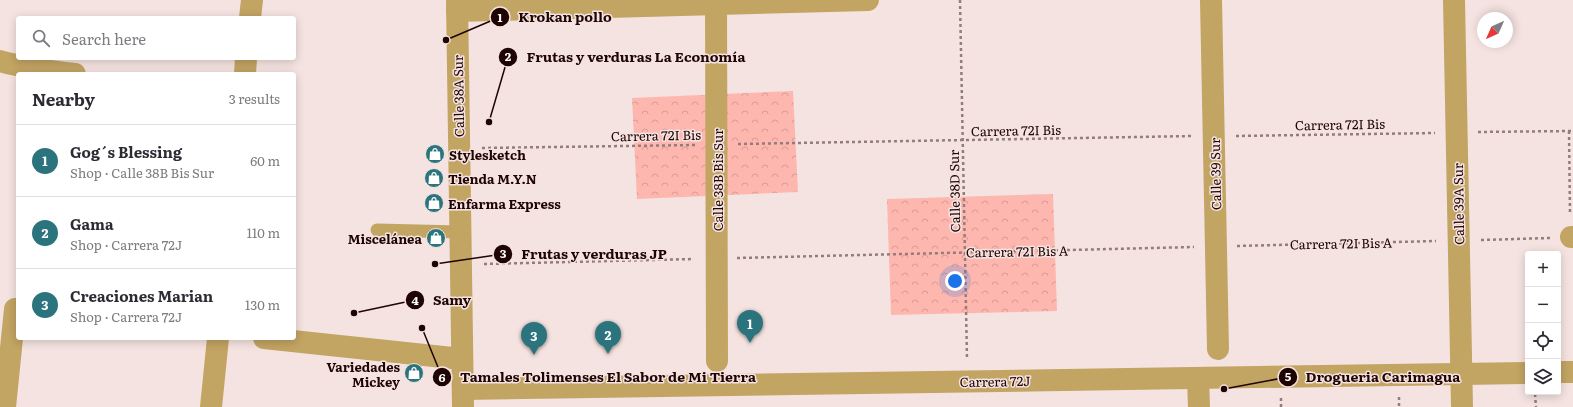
<!DOCTYPE html>
<html lang="en">
<head>
<meta charset="utf-8">
<style>
	:root { --surface:#fff; --page:#f2f2f3; --text:#2b2b33; --muted:#7c7c81; --line:#e1e1e2; --accent:#2b747d }
	body { margin:0; font-family:Literata,serif; background:var(--page); color:var(--text) }
	.controls { position:absolute; right:12px; bottom:12px; display:grid; overflow:hidden; border-radius:4px; box-shadow:0 2px 10px #0003 }
	.controls button { width:36px; height:36px; display:grid; place-items:center; padding:0; border:0; border-bottom:1px solid var(--line); background:var(--surface); color:var(--text); font:20px sans-serif }
	.compass { position:absolute; left:1477px; top:12px; width:36px; height:36px; border-radius:50%; background:var(--surface); box-shadow:0 2px 10px #0003; rotate:225deg }
	.you { position:absolute; left:955px; top:281px; width:14px; height:14px; margin:-10px; border:3px solid #fff; border-radius:50%; background:#1a73e8; box-shadow:0 0 0 6px #1a73e833 }
	.badge { display:grid; place-items:center; width:26px; height:26px; border-radius:50%; background:var(--accent); color:#fff; font-size:13px; font-weight:700 }
	.pin { position:absolute; translate:-50% -33px; filter:drop-shadow(0 1px 2px #0008) }
	.pin::after { content:''; position:absolute; top:21px; width:14px; height:12px; background:inherit; clip-path:polygon(0 0,100% 0,50% 100%) }
	.list { margin:0; padding:0; list-style:none }
	h2 { display:flex; justify-content:space-between; align-items:center; height:52px; margin:0; padding:0 16px; font-size:17px }
	h2 small { font-size:13px; font-weight:400; color:var(--muted) }
	.list li { display:grid; grid-template-columns:26px 1fr auto; gap:12px; align-items:center; box-sizing:border-box; height:72px; padding:0 16px; border-top:1px solid var(--line) }
	.list b { display:block; font-size:15px; white-space:nowrap }
	.list p { margin:0; font-size:13px; white-space:nowrap; color:var(--muted) }
	.list em { font-size:13px; font-style:normal; color:var(--muted) }
	.icon { flex:none; width:22px; height:22px; fill:none; stroke:currentColor; stroke-width:2; stroke-linecap:round; stroke-linejoin:round }
	.map { position:relative; flex:none; width:1573px; height:407px; overflow:hidden }
	.search { position:absolute; background:var(--surface); box-shadow:0 2px 10px #0003; left:16px; top:16px; width:280px; height:44px; display:flex; align-items:center; gap:10px; box-sizing:border-box; padding:0 14px; border-radius:4px; color:var(--muted); font-size:15px }
	.panel { position:absolute; background:var(--surface); box-shadow:0 2px 10px #0003; left:16px; top:72px; width:280px; height:268px; border-radius:4px }
	.map>svg:first-child { display:block }
	.park { fill:url(#park-crowns) }
	.lines { fill:none; stroke-linecap:round; stroke-linejoin:round }
	.path { stroke:#937d7c; stroke-width:2.5; stroke-dasharray:3 3; stroke-linecap:butt }
	.service { stroke:#c2a463; stroke-width:13 }
	.minor { stroke:#c2a463; stroke-width:22 }
	.tertiary { stroke:#c2a463; stroke-width:22 }
	.labels { text-anchor:middle; dominant-baseline:central; stroke-width:3; stroke-linejoin:round; paint-order:stroke }
	.street-label { font-size:13px; fill:#1e0403; stroke:#f5e3e1 }
	.poi-label { font-size:13px; font-weight:bold; fill:#1e0403; stroke:#f5e3e1; text-anchor:start }
	.leader { fill:none; stroke:#1e0403; stroke-width:1.5 }
	.callout-dot { fill:#1e0403; stroke:#f5e3e1; stroke-width:1.5 }
	.mark-label { font-size:12px; text-anchor:middle; font-weight:bold; fill:#fff }
	.callout-label { font-size:14px; text-anchor:middle; font-weight:bold; fill:#1e0403; stroke:#f5e3e1; stroke-width:3; stroke-linejoin:round; paint-order:stroke }
</style>
</head>
<body>
<div class="map">
<svg width="1573" height="407" viewBox="0 0 1573 407">
	<defs>
		<pattern id="park-crowns" width="20" height="18" patternUnits="userSpaceOnUse"><rect width="20" height="18" fill="#feb7af"/><path d="M2 6a3 3 0 1 1 6 0M12 15a3 3 0 1 1 6 0" fill="none" stroke="#d99c95"/></pattern>
	</defs>
	<rect width="100%" height="100%" fill="#f5e3e1"/>
	<!-- park -->
	<g class="park">
		<path d="M793,91l5,101 -161,7 -5,-101z"/>
		<path d="M1053,194l4,117 -166,4 -4,-116z"/>
	</g>
	<g class="lines">
		<!-- path -->
		<g class="path">
			<path d="M960,0l7,359"/>
			<path d="M1569,131l1,84"/>
			<path d="M1478,132l95,-1"/>
			<path d="M1236,136l199,-3"/>
			<path d="M738,144l455,-8"/>
			<path d="M482,148l213,-3"/>
			<path d="M1481,240l69,-2"/>
			<path d="M1237,246l199,-5"/>
			<path d="M737,258l457,-11"/>
			<path d="M484,264l210,-5"/>
			<path d="M1535,394l1,13"/>
			<path d="M1399,397v10"/>
			<path d="M1281,398v9"/>
		</g>
		<!-- service -->
		<path class="service" d="M377,230l83,2"/>
		<!-- minor -->
		<g class="minor">
			<path d="M457,0l6,407"/>
			<path d="M716,0l1,361"/>
			<path d="M1211,0l7,349"/>
			<path d="M1454,0l8,407"/>
			<path d="M457,11l411,-11"/>
			<path d="M0,61c25,7 50,10 75,13"/>
			<path d="M1571,237h2"/>
			<path d="M264,338l198,21"/>
			<path d="M1558,372h15"/>
			<path d="M1198,378l1,29"/>
			<path d="M463,389l1065,-16"/>
			<path d="M5,407l10,-98"/>
		</g>
		<!-- tertiary -->
		<g class="tertiary">
			<path d="M250,18l2,-18"/>
			<path d="M245,74l1,-16"/>
			<path d="M211,407l7,-69"/>
		</g>
	</g>
	<!-- icons -->
	<defs>
		<g id="shop-disc" transform="scale(1)"><circle r="9.5" fill="#2b747d" stroke="#f5e3e1"/><path d="M-5-2.5h2.3a2.7 3.5 0 0 1 5.4 0H5L5.5 6h-11ZM-1.5-2.5h3a1.5 2.3 0 0 0-3 0Z" fill="#fff"/></g>
	</defs>
	<g fill-rule="evenodd">
		<use href="#shop-disc" x="435" y="154"/>
		<use href="#shop-disc" x="434" y="178"/>
		<use href="#shop-disc" x="434" y="203"/>
		<use href="#shop-disc" x="436" y="238"/>
		<use href="#shop-disc" x="414" y="373"/>
	</g>
	<g class="labels">
		<!-- street labels -->
		<g class="street-label">
			<text transform="translate(458 96) rotate(-91)">Calle 38A Sur</text>
			<text transform="translate(1340 124) rotate(-1)">Carrera 72I Bis</text>
			<text transform="translate(1016 130) rotate(-1)">Carrera 72I Bis</text>
			<text transform="translate(656 135) rotate(-1)">Carrera 72I Bis</text>
			<text transform="translate(1215 174) rotate(-91)">Calle 39 Sur</text>
			<text transform="translate(717 180) rotate(-90)">Calle 38B Bis Sur</text>
			<text transform="translate(954 191) rotate(-91)">Calle 38D Sur</text>
			<text transform="translate(1458 204) rotate(-91)">Calle 39A Sur</text>
			<text transform="translate(1341 243) rotate(-1)">Carrera 72I Bis A</text>
			<text transform="translate(1017 251) rotate(-1)">Carrera 72I Bis A</text>
			<text transform="translate(995 381) rotate(-1)">Carrera 72J</text>
		</g>
		<!-- poi labels -->
		<g class="poi-label">
			<text x="449" y="154">Stylesketch</text>
			<text x="448" y="178">Tienda M.Y.N</text>
			<text x="448" y="203">Enfarma Express</text>
			<text x="422" y="238" text-anchor="end">Miscelánea</text>
			<text x="400" y="366" text-anchor="end">Variedades<tspan x="400" dy="15">Mickey</tspan></text>
		</g>
	</g>
	<!-- callouts -->
	<path class="leader" d="M446 40L500 17M489 122L508 57M435 264L503 254M354 313L415 300M1224 389L1288 377M422 328L442 377"/>
	<g class="callout-dot">
		<circle cx="446" cy="40" r="4"/>
		<circle cx="489" cy="122" r="4"/>
		<circle cx="435" cy="264" r="4"/>
		<circle cx="354" cy="313" r="4"/>
		<circle cx="1224" cy="389" r="4"/>
		<circle cx="422" cy="328" r="4"/>
		<circle cx="500" cy="17" r="10"/>
		<circle cx="508" cy="57" r="10"/>
		<circle cx="503" cy="254" r="10"/>
		<circle cx="415" cy="300" r="10"/>
		<circle cx="1288" cy="377" r="10"/>
		<circle cx="442" cy="377" r="10"/>
	</g>
	<g class="mark-label">
		<text x="500" y="22">1</text>
		<text x="508" y="61">2</text>
		<text x="503" y="258">3</text>
		<text x="415" y="305">4</text>
		<text x="1288" y="381">5</text>
		<text x="442" y="382">6</text>
	</g>
	<g class="callout-label">
		<text x="565" y="22">Krokan pollo</text>
		<text x="636" y="62">Frutas y verduras La Economía</text>
		<text x="594" y="259">Frutas y verduras JP</text>
		<text x="452" y="305">Samy</text>
		<text x="1383" y="382">Drogueria Carimagua</text>
		<text x="608" y="382">Tamales Tolimenses El Sabor de Mi Tierra</text>
	</g>
</svg>
<div class="controls">
<button>+</button>
<button>−</button>
<button><svg class="icon" aria-label="locate" viewBox="0 0 24 24"><circle cx="12" cy="12" r="6"/><path d="M12 2v4M12 18v4M2 12h4M18 12h4"/></svg></button>
<button><svg class="icon" aria-label="layers" viewBox="0 0 24 24"><path d="M12 4l9 5-9 5-9-5zM3 14l9 5 9-5"/></svg></button>
</div>
<svg class="compass" viewBox="-18 -18 36 36"><path d="M0-13l5 13h-10z" fill="#e53935"/><path d="M0 13l5-13h-10z" fill="#7c7c81"/></svg>
<div class="you"></div>
<div class="pin badge" style="left:750px;top:343px">1</div>
<div class="pin badge" style="left:608px;top:354px">2</div>
<div class="pin badge" style="left:534px;top:355px">3</div>
<div class="search"><svg class="icon" aria-label="search" viewBox="0 0 24 24"><circle cx="10" cy="10" r="6"/><path d="M15 15l6 6"/></svg>Search here</div>
<section class="panel">
<h2>Nearby<small>3 results</small></h2>
<ul class="list">
<li><span class="badge">1</span><div><b>Gog´s Blessing</b><p>Shop · Calle 38B Bis Sur</p></div><em>60 m</em></li>
<li><span class="badge">2</span><div><b>Gama</b><p>Shop · Carrera 72J</p></div><em>110 m</em></li>
<li><span class="badge">3</span><div><b>Creaciones Marian</b><p>Shop · Carrera 72J</p></div><em>130 m</em></li>
</ul>
</section>
</div>
</body>
</html>
